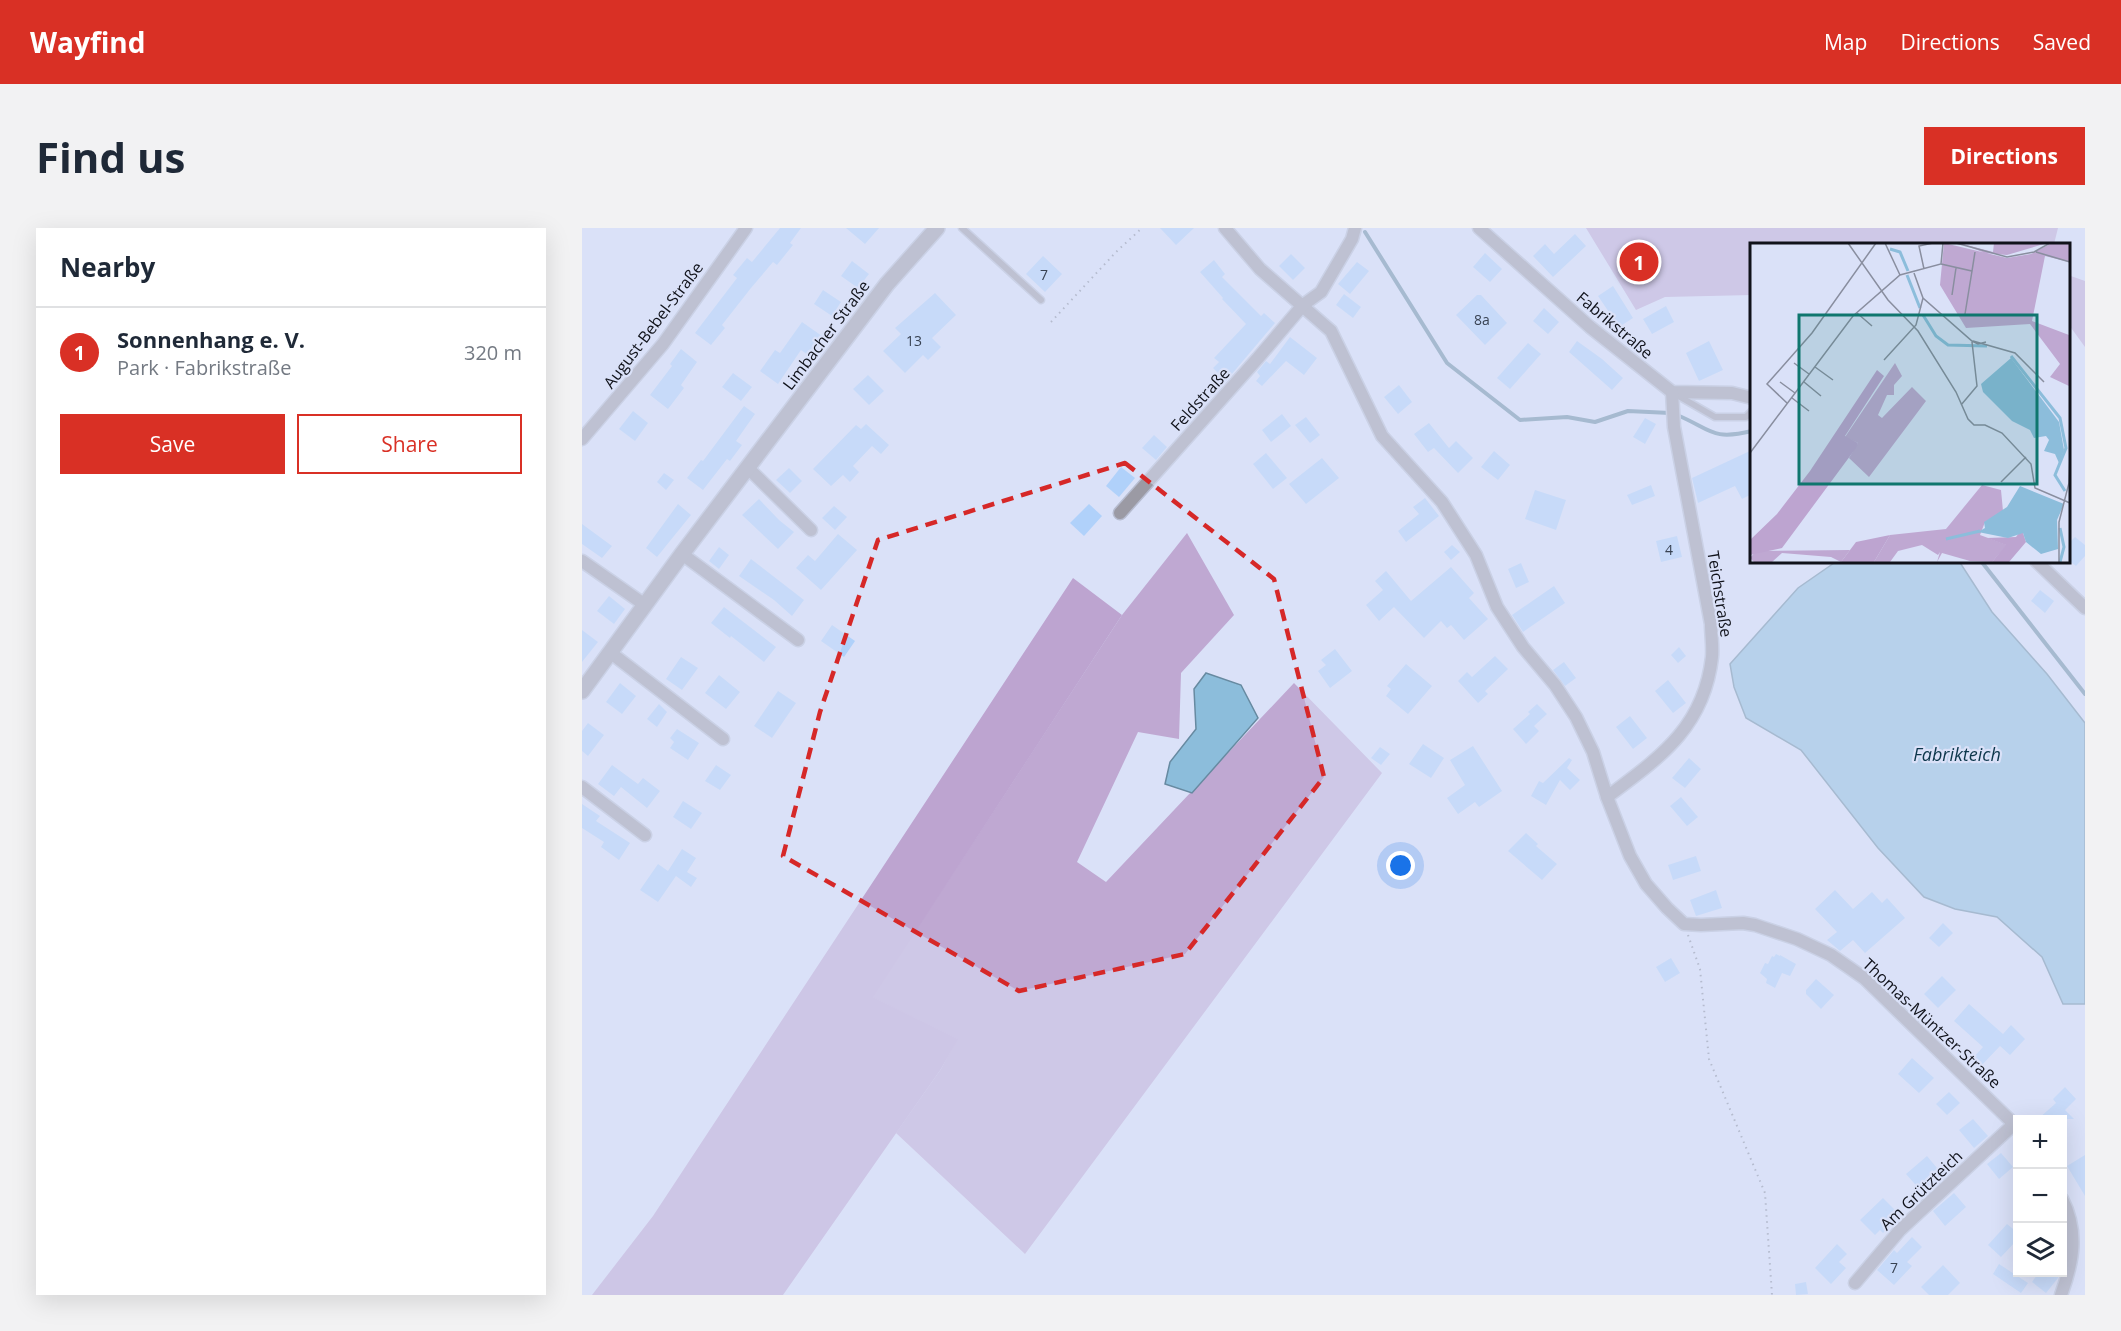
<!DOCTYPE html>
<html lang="en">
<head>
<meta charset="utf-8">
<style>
	:root { --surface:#fff; --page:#f2f2f3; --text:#1f2937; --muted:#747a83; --line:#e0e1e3; --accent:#d93025 }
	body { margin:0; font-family:"Open Sans",sans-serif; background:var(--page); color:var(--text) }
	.controls { position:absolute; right:18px; bottom:18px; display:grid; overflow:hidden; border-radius:0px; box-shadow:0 6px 24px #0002 }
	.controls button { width:54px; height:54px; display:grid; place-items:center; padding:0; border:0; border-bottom:2px solid var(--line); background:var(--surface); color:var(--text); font:30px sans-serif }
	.you { position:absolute; left:819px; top:638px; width:21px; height:21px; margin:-15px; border:4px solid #fff; border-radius:50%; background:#1a73e8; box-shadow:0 0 0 9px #1a73e833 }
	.badge { display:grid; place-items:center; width:39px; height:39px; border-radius:50%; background:var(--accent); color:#fff; font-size:20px; font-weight:700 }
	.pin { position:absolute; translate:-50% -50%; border:3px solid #fff; box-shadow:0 2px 6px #0006 }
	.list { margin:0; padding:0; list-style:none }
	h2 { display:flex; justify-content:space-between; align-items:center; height:78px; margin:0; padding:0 24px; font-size:26px }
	h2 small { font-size:20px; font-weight:400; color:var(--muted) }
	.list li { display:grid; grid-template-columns:39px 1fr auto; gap:18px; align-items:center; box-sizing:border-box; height:90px; padding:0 24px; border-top:2px solid var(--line) }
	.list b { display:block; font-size:22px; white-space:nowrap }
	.list p { margin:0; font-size:20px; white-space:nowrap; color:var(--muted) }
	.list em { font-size:20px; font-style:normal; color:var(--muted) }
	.actions { display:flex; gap:12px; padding:18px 24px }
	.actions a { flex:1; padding:14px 0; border:2px solid var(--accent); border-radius:0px; text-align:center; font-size:21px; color:var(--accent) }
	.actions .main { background:var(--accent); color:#fff }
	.icon { flex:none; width:33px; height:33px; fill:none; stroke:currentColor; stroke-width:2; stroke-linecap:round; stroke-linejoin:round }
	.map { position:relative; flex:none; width:1503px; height:1067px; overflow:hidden; border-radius:0px }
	header { display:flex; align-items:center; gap:36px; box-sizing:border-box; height:84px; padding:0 30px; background:var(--accent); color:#fff }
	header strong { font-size:28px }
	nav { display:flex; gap:33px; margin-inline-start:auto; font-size:21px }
	.intro { display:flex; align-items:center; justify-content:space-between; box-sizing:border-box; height:144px; padding:0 36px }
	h1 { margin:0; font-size:42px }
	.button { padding:15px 27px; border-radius:0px; background:var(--accent); color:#fff; font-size:21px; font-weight:700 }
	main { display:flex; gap:36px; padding:0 36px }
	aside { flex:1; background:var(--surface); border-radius:0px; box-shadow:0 6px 24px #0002 }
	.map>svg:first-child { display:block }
	.green { fill:#bfa8d2 }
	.forest { fill:#bda4d0 }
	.water { fill:#8cbddb; stroke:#678aa1; stroke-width:1.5 }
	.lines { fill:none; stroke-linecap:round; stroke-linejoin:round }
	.stream { stroke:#678aa1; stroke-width:4 }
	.building { fill:#b0d1fa }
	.service-casing { stroke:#b6bcd0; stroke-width:9 }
	.minor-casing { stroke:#b6bcd0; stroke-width:15 }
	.tertiary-casing { stroke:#b6bcd0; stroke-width:18 }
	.path { stroke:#888d9e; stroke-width:2; stroke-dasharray:1.5 4.5; stroke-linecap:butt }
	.service { stroke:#9b9aa4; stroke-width:6 }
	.minor { stroke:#9b9aa4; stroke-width:12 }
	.tertiary { stroke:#9b9aa4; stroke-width:15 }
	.marked { fill:none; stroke:#d62828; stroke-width:4.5; stroke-dasharray:12 8; stroke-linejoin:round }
	.labels { text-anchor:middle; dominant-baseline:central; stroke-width:4.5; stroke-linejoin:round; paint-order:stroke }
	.number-label { font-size:14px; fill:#384252 }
	.street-label { font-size:16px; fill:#10121a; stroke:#dae1f8 }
	.water-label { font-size:18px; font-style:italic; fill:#0c364b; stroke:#dae1f8 }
	.inset-river { fill:none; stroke:#8cbddb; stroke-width:3 }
	.inset-road { fill:none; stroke:#898e9f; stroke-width:1.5 }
	.view { fill:#0f766e; fill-opacity:0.15; stroke:#0f766e; stroke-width:3 }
	.inset-edge { fill:none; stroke:#10121a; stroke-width:3 }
</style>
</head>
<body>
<header>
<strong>Wayfind</strong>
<nav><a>Map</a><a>Directions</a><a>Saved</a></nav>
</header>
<div class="intro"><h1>Find us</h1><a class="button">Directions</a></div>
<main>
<aside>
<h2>Nearby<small></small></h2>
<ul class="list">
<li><span class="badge">1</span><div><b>Sonnenhang e. V.</b><p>Park · Fabrikstraße</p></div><em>320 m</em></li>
</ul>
<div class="actions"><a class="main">Save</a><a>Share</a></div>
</aside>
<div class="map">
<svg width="1503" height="1067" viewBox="0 0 1503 1067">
	<rect width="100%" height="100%" fill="#dae1f8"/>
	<!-- green -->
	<g class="green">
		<path d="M1004,0h472l-4,16h-302v51l-87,2 -29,13z"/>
		<path d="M1486,47l17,6v66l-16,-22z"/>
		<path d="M605,305l47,82 -53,58 -2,66 -41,-7 -61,130 29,20 188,-199 88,90 -357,481 -129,-121 45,-64 16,-30 -85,-42 250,-382z"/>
	</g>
	<!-- forest -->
	<path class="forest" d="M491,350l49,37 -249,382 85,42 -17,30 -158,226h-191l61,-79z"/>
	<!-- water -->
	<g class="water">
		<path d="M1255,333h122l33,51 55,62 38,49v281h-22l-21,-47 -45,-40 -42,-8 -31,-12 -46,-49 -77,-98 -55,-32 -12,-31 -4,-23 68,-76z"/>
		<path d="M624,445l35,12 17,33 -66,75 -27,-9 5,-22 26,-33 -2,-40z"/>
	</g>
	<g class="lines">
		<!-- stream -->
		<g class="stream">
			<path d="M783,4l82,131 73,57 47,-3 28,5 33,-11 42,2"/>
			<path d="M1095,187c34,14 34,26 75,16"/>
			<path d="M1399,333l104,133"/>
		</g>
	</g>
	<!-- building -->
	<g class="building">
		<path d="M198,0h21l-11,15 3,2 -16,20 -4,-3 -22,26 -29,37 3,3 -14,17 -16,-12 42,-55 -4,-3 14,-17 5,4z"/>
		<path d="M264,0h33l-14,16z"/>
		<path d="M578,0h34l-18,17z"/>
		<path d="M993,6l11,12 -33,31 -20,-21 12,-12 9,10z"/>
		<path d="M903,25l17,16 -12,13 -17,-15z"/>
		<path d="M709,26l14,14 -12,12 -14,-14z"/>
		<path d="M461,28l19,18 -17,18 -19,-18z"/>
		<path d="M632,32l11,14 -3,3 39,39 3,-3 11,10 -49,58 -13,-13 6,-6 -5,-4 32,-34 -24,-25 1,-1 -23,-26z"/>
		<path d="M270,33l17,13 -11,14 -17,-12z"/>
		<path d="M775,34l12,9 -19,23 -12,-10z"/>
		<path d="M1031,58l20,32 -14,9 -21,-31z"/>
		<path d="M241,62l18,12 -9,14 -18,-12z"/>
		<path d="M353,65l21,22 -24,23 9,9 -13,13 -5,-5 -18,18 -22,-22 18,-17 -6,-6z"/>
		<path d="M762,66l17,13 -8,11 -17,-13z"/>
		<path d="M895,67h4l26,28 -22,22 -29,-30z"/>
		<path d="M1084,78l8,16 -22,12 -9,-15z"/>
		<path d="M962,80l15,14 -11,12 -15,-13z"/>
		<path d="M220,94l20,14 -14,19 -7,-5 -23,34 -18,-13 15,-21 5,3z"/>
		<path d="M708,109l27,21 -13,17 -18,-14 -24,25 -6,-5 4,-5 -3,-4 9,-11 4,3z"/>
		<path d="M995,113l25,18 21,19 -11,12 -43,-38z"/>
		<path d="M1127,113l14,29 -24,11 -13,-28z"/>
		<path d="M946,115l13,11 -31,35 -13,-11z"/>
		<path d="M99,121l16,13 -16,23 3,3 -16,21 -18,-14 22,-29 -2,-2z"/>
		<path d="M151,145l19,14 -11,14 -19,-14z"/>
		<path d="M286,147l16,16 -15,14 -16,-16z"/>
		<path d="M817,157l13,17 -14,12 -14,-17z"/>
		<path d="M162,178l11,8 -19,27 6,4 -12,16 -3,-2 -24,31 -16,-12 14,-18 2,1z"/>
		<path d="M51,183l15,12 -13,18 -16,-12z"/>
		<path d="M700,186l9,12 -20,16 -9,-12z"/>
		<path d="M724,189l14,18 -10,8 -15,-18z"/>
		<path d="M1063,190l11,6 -11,20 -12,-7z"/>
		<path d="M847,195l20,25 7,-7 17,17 -15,15 -24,-25 -6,4 -14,-18z"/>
		<path d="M284,196l23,21 -8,9 -9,-8 -19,20 6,6 -9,10 -7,-7 -12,11 -18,-17 43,-44 5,4z"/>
		<path d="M572,207l13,12 -11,13 -14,-12z"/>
		<path d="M1170,222v44l-10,5 -7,-13 -37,17 -6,-25z"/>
		<path d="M912,223l16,14 -12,15 -17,-13z"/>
		<path d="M684,225l21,25 -14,11 -20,-25z"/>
		<path d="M740,230l17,20 -33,26 -17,-20z"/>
		<path d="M539,239l14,11 -16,19 -13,-11z"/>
		<path d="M207,240l13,13 -12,12 -14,-13z"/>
		<path d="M82,245l10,7 -8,10 -9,-8z"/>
		<path d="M1069,257l4,11 -23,9 -5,-10z"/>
		<path d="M953,262l31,10 -10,30 -31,-11z"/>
		<path d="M843,270l14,18 -33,26 -8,-11 21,-17 -6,-7z"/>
		<path d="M177,271l20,21 15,12 -16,17 -36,-34z"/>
		<path d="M96,276l13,11 -34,42 -11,-9z"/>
		<path d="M507,276l13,12 -18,20 -14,-13z"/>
		<path d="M252,278l13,11 -12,13 -13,-12z"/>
		<path d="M0,296l30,22 -10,12 -20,-14z"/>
		<path d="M256,306l19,16 -36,40 -25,-22 12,-13 7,6z"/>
		<path d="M1095,308l5,21 -21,5 -5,-21z"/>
		<path d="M1493,309l10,8v11l-9,10 -8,-6v-16z"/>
		<path d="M870,317l8,7 -9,8 -7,-8z"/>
		<path d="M137,319l10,8 -10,14 -10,-8z"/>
		<path d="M169,331l53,41 -12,16 -18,-16 -35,-24z"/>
		<path d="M939,335l8,19 -13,6 -8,-19z"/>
		<path d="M869,339l23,26 -5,5 19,21 -24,21 -13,-15 -4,3 -6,-7 -17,17 -30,-31 -15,14 -13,-16 17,-15 -8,-9 11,-10 25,30z"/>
		<path d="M972,358l11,17 -42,29 -11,-17z"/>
		<path d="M1458,362l14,11 -9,12 -14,-12z"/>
		<path d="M27,368l16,13 -11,15 -17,-13z"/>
		<path d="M142,379l52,40 -12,15 -33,-26 -1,2 -19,-15z"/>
		<path d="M250,397l23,16 -11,16 -23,-16z"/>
		<path d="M0,402l16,12 -16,20z"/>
		<path d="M1097,419l7,9 -8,7 -7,-8z"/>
		<path d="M753,421l17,22 -22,17 -12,-17 8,-6 -5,-5z"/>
		<path d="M913,428l13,13 -23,22 3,3 -10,9 -20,-22 9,-9 5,5z"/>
		<path d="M99,429l17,11 -16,22 -16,-11z"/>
		<path d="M982,434l12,16 -11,8 -12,-16z"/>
		<path d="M824,436l26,22 -24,28 -22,-18 5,-7 -4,-3z"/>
		<path d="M137,447l21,17 -14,17 -21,-16z"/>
		<path d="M1086,452l18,23 -13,10 -18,-22z"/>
		<path d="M38,455l16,13 -14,18 -16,-12z"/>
		<path d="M196,463l18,12 -24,35 -18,-12z"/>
		<path d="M77,476l8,8 -10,15 -10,-8z"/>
		<path d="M955,476l10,10 -13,12 5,5 -13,13 -13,-15 17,-15 -2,-2z"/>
		<path d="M1048,488l17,22 -14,11 -17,-22z"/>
		<path d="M6,495l16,12 -16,21 -6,-5v-20z"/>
		<path d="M95,501l22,14 -11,17 -18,-12 4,-6 -4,-4z"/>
		<path d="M841,516l21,14 -13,20 -22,-14z"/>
		<path d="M891,518l29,45 -23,16 -4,-5 -17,12 -11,-16 18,-13 -15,-25z"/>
		<path d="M798,519l10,7 -9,11 -10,-7z"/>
		<path d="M987,530l3,2 -5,8 13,12 -10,10 -10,-10 -14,25 -15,-9 8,-15 4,2z"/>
		<path d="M1107,530l12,11 -16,19 -13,-10z"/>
		<path d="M30,537l26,19 5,-6 17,13 -13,17 -26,-21 -7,9 -16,-12z"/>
		<path d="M134,537l15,10 -11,15 -15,-9z"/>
		<path d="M1099,569l17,20 -11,9 -17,-20z"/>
		<path d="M101,573l19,12 -11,16 -18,-12z"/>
		<path d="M0,576l18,12 -4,5 34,22 -11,17 -18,-13 3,-5 -22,-14z"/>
		<path d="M944,605l12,11 -2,2 21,18 -15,16 -34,-29z"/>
		<path d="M100,621l14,9 -9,14 10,6 -6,9 -15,-11 -18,26 -18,-12 18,-26 10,7z"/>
		<path d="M1114,628l5,15 -28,9 -5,-15z"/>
		<path d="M1134,662l6,18 -26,8 -6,-16z"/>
		<path d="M1253,662l18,19 19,-17 10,11 5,-5 18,20 -40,35 -12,-13 -13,11 -13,-11 10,-8 -22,-23z"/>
		<path d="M1361,695l10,10 -14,14 -10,-9z"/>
		<path d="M1194,726l4,2v-1l16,9 -6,12 -8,-3 -7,15 -9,-5 1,-4 -7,-6 5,-10 3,1 4,-8 2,1z"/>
		<path d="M1089,730l9,15 -15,9 -9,-15z"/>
		<path d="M1360,748l14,14 -18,18 -14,-14z"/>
		<path d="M1234,751l18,16 -13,14 -15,-15v-4z"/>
		<path d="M1387,776l34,30 8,-9 14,14 -15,16 -10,-9 -20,21 -8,-8 11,-12 -29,-26z"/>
		<path d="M1330,830l22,20 -15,15 -21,-19z"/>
		<path d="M1483,859l11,12 -11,11 9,9h-36l18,-16 -3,-4z"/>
		<path d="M1367,864l11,11 -13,12 -11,-11z"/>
		<path d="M1391,891l15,17 -14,12 -15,-18z"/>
		<path d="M1419,925l12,14 -14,12 -12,-15z"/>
		<path d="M1503,927v41l-18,-30z"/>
		<path d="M1345,928l15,18 -21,17 -15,-17z"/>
		<path d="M1372,965l12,14 -21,19 -12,-15z"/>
		<path d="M1301,970l12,12 -5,4 6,6 -13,13 -3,-3 -5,5 -15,-15z"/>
		<path d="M1425,996l11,9v6l-17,18 -13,-12z"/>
		<path d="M1330,1009l10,10 -15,15 5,4 -18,19 -17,-15 17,-20 3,3z"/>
		<path d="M1255,1016l10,10 -8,8 7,6 -15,16 -16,-16z"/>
		<path d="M1417,1036l29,19 -7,10 -28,-19z"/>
		<path d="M1361,1037l17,18 -12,12h-19l-8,-8z"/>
		<path d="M1457,1044h21l-2,6 -12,15 -14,-11z"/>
		<path d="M1224,1054l2,12 -12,1 -1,-11z"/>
	</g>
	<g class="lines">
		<!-- service casing -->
		<g class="service-casing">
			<g id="service">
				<path d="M380,0l79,72"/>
				<path d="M1093,166l40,23h31l6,-6"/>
			</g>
		</g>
		<!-- minor casing -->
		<g class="minor-casing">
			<g id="minor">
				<path d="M643,0l35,41 71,62 51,105 60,66 34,53 21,52 26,40 32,38 21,32 17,35 14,45 23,59 16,28 21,24 17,16 17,1 42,-2 12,2 42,14 34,16 33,23 154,150"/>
				<path d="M897,0l111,99 82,65 60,1 20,5"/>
				<path d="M0,211l81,-95 83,-116"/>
				<path d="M165,239l64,63"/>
				<path d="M538,285l138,-155 45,-53 18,-13 31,-53 3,-11"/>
				<path d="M100,326l116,86"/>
				<path d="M0,333l63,44"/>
				<path d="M1454,333l49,47"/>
				<path d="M29,425l112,86"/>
				<path d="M0,559l63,48"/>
				<path d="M1025,569c52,-39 97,-69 105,-140 1,-11 -1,-22 -1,-33l-37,-197 -2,-35"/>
				<path d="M1273,1055l45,-53 114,-106"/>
				<path d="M1479,1067c12,-33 18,-63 1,-96"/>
			</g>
		</g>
		<!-- tertiary casing -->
		<g class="tertiary-casing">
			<path id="tertiary" d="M0,463l100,-137 205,-270 50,-56"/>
		</g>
		<!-- path -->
		<g class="path">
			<path d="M469,94l65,-70 26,-24"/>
			<path d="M1106,707l12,34 9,90 56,134 7,102"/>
		</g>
		<!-- service -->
		<use href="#service" class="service"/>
		<!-- minor -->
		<use href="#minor" class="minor"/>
		<!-- tertiary -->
		<use href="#tertiary" class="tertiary"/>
	</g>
	<!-- marked area -->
	<path d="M0 0H1503V1067H0ZM543,235l149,116 50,198 -139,177 -166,37 -236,-135 37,-144 58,-172z" fill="#dae1f8" fill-opacity=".55" fill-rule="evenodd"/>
	<path class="marked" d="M543,235l149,116 50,198 -139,177 -166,37 -236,-135 37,-144 58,-172z"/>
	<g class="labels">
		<!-- number labels -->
		<g class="number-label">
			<text x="462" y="46">7</text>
			<text x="900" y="91">8a</text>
			<text x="332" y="112">13</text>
			<text x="1087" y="321">4</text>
			<text x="1312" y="1039">7</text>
		</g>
		<!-- street labels -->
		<g class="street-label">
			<text transform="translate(71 97) rotate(-53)">August-Bebel-Straße</text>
			<text transform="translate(1033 97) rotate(40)">Fabrikstraße</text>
			<text transform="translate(244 107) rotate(-53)">Limbacher Straße</text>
			<text transform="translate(618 171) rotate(-48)">Feldstraße</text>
			<text transform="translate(1138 366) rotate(81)">Teichstraße</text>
			<text transform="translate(1350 795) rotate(43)">Thomas-Müntzer-Straße</text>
			<text transform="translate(1339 962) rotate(-44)">Am Grützteich</text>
		</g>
		<!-- water labels -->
		<g class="water-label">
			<text x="1375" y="526">Fabrikteich</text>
		</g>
	</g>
	<!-- overview -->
	<g transform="translate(1168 15)">
		<rect width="320" height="320" fill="#dae1f8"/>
		<path d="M194,0l63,15 24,-4 21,-11h17v19l-24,-6 -13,65 37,14v51l-19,-9 10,-13 -30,-40 -64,4 -26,-43zM209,0l34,9 1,-9h53l-40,12 -22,-2zM145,120l7,13 -8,9v10h-7l-9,20 4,3 30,-31 14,14 -57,76 -20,-19 9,-15 -13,-6zM232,242l19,5 2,21 -18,11 -5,13 27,10 -15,17 -22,-1 -28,-8 -5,9 3,-10 -2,3 -16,-10 -24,6 -8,11h-16l16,-27 56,-6zM100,307l-9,12 -10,-5 -49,-4 -10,9h-18l-4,-4 6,-7z" fill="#bfa8d2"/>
		<path d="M127,127l7,6 -39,60 13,7 -2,5 -74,100 -32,7v-15l27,-26 33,-43zM269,290h4l3,9 -17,20h-17l14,-17 -19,-7 29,-1zM140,292l-16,27h-33l15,-20z" fill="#bda4d0"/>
		<path d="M261,115l48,64 5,28 -5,13 -4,-9 -11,-3 5,-11 -3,-4 -12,2 -4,-8 -18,-9 -29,-29 -2,-8zM270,243l44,18 -7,16 1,29 -17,5 -15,-12 -3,-9 -15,5 -30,-6 7,-4 -1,-6 23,-15z" fill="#8cbddb"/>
		<path class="inset-river" d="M140,6l10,3 8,19M157,32l13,33M173,72l13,21 12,9 39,1M261,113l49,62 6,30 -11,27 10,16M196,296l34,-8M310,319l4,-15 -4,-19"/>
		<path class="inset-road" d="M98,0l40,57 30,31 38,61 12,27 6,6h11l17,8 29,31 4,24 35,15M135,0l15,32M206,0l51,14 27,-5 16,-9M286,9l34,10M191,21l31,7 3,-19M174,26l-5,-23 14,-3M164,30l9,25 49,43 6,3 8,-2M202,52l4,-27M107,70l15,13M215,71l7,-43M223,98l42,12 29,29M134,117l32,-35 7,-27M44,120l15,11M65,124l18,13M30,139l15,11M54,139l17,14M42,155l17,13M37,160l-20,-19 45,-51 64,-90M211,162l16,-19 -5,-44M0,210l103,-137 47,-41 41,-11 2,-21M251,239l25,-25M309,319v-40l10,-39 1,-29"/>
		<path class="view" d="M49,72h238v169h-238z"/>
		<rect width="320" height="320" class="inset-edge"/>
	</g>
</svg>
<div class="controls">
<button>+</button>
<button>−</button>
<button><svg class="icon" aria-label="layers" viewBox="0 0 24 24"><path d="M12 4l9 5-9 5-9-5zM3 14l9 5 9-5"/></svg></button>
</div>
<div class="you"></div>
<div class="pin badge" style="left:1057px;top:34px">1</div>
</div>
</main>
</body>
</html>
